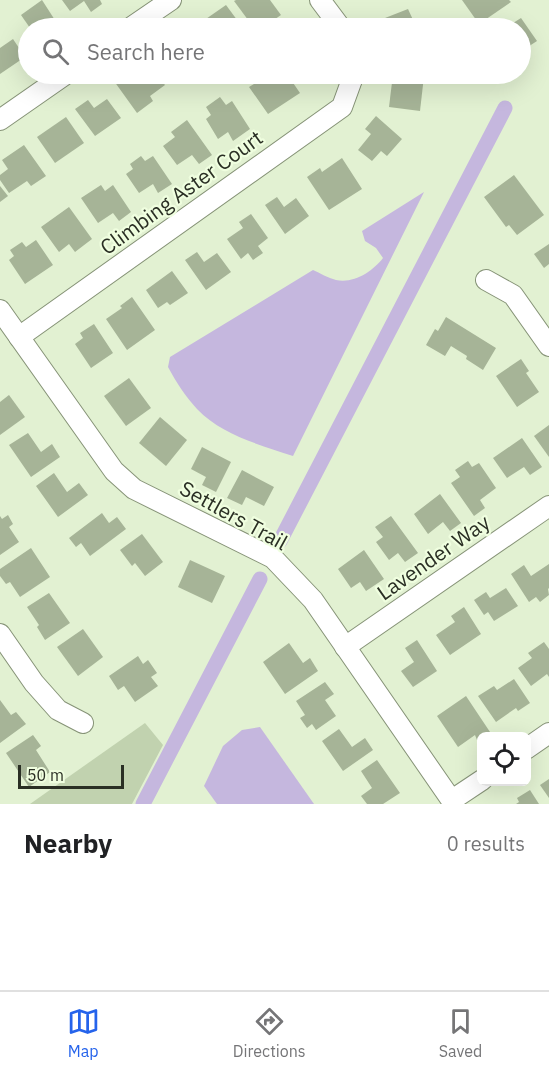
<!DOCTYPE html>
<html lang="en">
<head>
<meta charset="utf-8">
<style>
	:root { --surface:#fff; --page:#f6f6f6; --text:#202124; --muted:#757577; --line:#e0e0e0; --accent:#2563eb }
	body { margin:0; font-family:"IBM Plex Sans",sans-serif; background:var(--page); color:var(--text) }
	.controls { position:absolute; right:18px; bottom:18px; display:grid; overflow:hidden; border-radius:9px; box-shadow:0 6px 24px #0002 }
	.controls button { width:54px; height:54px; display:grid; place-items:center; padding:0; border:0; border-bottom:2px solid var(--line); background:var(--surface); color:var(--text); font:30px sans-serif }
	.scale { position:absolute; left:18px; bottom:15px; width:106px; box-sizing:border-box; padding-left:6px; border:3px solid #2a2f24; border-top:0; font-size:16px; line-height:21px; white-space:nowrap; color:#2a2f24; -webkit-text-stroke:4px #effedf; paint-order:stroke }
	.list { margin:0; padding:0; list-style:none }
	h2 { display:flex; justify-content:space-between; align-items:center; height:78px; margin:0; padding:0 24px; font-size:26px }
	h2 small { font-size:20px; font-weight:400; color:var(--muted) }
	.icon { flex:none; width:33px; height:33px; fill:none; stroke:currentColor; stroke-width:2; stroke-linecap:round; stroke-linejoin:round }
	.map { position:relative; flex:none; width:549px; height:804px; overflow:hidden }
	.search { position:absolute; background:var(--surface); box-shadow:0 6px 24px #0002; left:18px; right:18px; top:18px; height:66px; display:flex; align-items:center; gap:15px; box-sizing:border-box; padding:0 21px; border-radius:33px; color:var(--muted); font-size:22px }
	.sheet { height:186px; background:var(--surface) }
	nav { display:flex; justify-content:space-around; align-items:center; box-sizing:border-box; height:84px; border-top:2px solid var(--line); background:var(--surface); font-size:16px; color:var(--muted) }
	nav a { display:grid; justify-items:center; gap:3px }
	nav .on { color:var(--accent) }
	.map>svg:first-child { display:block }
	.green { fill:#c1d2af }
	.water { fill:#c5b7de }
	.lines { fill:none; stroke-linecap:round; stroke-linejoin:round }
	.canal { stroke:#c5b7de; stroke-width:15 }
	.building { fill:#a6b497 }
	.minor-casing { stroke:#869377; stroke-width:22 }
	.minor { stroke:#fff; stroke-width:20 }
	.labels { text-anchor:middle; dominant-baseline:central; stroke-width:4.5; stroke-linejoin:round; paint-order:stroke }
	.street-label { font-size:21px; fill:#2a2f24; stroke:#effedf }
</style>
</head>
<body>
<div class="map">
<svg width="549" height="804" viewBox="0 0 549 804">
	<rect width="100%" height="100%" fill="#e2f1d2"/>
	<!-- green -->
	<path class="green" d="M145,723l18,22 -31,59h-102z"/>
	<!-- water -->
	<g class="water">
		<path d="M424,192l-131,264c-33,-11 -71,-21 -96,-47 -11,-12 -21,-27 -29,-42l2,-10 143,-87c7,3 15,8 23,10 18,4 37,-9 47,-22l-7,-10 -11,-7 -3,-10z"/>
		<path d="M260,727l54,77h-97l-13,-18 19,-40 19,-16z"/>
	</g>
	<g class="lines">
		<!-- canal -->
		<g class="canal">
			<path d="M280,541l225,-433"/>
			<path d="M143,804l117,-225"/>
		</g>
	</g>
	<!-- building -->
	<g class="building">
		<path d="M42,0l18,28h-30l-9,-13z"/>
		<path d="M62,0h38l2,4 -11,8 -7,-11 -14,10z"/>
		<path d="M236,0h34l11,15 -19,13h-8l-20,-27z"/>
		<path d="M462,0h47l2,2 -32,22z"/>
		<path d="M226,5l17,23h-50z"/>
		<path d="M408,9l6,13 5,-1 3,7h-32l-5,-10z"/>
		<path d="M521,18l16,23 -17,11v-24h-15z"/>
		<path d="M13,39l12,18 -25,17v-26z"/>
		<path d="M125,74h3l6,9 13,-9h9l9,11 -15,11 3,5 -16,12 -23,-32z"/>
		<path d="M270,74h6l4,5 7,-5 13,19 -32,21 -19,-27z"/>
		<path d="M393,74l31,2 -4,35 -31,-4z"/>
		<path d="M220,97l6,8 6,-4 18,28 -17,12 -5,-9 -10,7 -12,-20 5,-4 -5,-8z"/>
		<path d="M107,99l14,19 -26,18 -20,-27 13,-9 6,8z"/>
		<path d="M376,116l26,23 -15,17 -6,-5 -9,10 -14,-11 13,-16 -6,-5z"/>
		<path d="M66,117l18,26 -29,20 -18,-26z"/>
		<path d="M187,120l25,35 -13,9 -7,-9 -15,10 -14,-19 12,-9 -4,-5z"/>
		<path d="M24,145l22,31 -15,10 -4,-5 -18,12 -9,-13v-5l8,-6 -6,-9z"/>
		<path d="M141,156l4,5 8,-5 19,28 -14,9 -5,-9 -14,9 -13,-19 7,-5 -3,-5z"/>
		<path d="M342,158l20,31 -33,21 -22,-33 13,-9 2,4z"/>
		<path d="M514,175l30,40 -27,20 -8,-10 -3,2 -22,-30z"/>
		<path d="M101,185l4,6 8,-6 18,27 -12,9 -6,-8 -15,10 -17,-25z"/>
		<path d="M0,186l8,10 -8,6z"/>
		<path d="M277,197l7,10 12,-9 13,18 -24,18 -20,-29z"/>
		<path d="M69,207l23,32 -17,13 -6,-8 -10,8 -18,-25z"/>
		<path d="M251,214l17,24 -10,8 5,7 -10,7 -5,-7 -7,6 -14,-20 16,-11 -4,-6z"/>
		<path d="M36,240l17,25 -28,19 -16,-24 5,-4 -4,-6 12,-8 4,5z"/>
		<path d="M549,244v20l-5,4 -10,-14z"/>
		<path d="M197,252l7,10 13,-9 14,19 -25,18 -21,-30z"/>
		<path d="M172,271l16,22 -18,12 -3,-3 -9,6 -12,-18z"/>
		<path d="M132,297l23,33 -28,20 -21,-31 16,-11 -2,-2z"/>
		<path d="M446,317l50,31 -13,22 -17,-11 1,-3 -16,-10 -6,10 -19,-11 9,-16 3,2z"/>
		<path d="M94,324l19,29 -22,15 -16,-24 8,-6 -3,-5z"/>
		<path d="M521,359l8,12 -3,2 13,19 -22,15 -21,-31z"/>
		<path d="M129,378l22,30 -25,18 -22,-30z"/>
		<path d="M9,395l16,22 -25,18v-33z"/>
		<path d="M160,417l27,23 -21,26 -27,-23z"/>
		<path d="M549,425v32l-15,-21z"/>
		<path d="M28,433l13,19 11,-8 8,13 -29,20 -22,-32z"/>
		<path d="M522,438l20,29 -12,8 -6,-8 -17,11 -14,-20z"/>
		<path d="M202,447l29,15 -15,30 -14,-7 4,-8 -15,-8z"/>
		<path d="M468,461l4,6 7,-4 17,25 -16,12 5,8 -11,8 -23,-33 9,-6 -5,-7z"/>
		<path d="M242,470l32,17 -10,19 -18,-9 -4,8 -15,-7z"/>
		<path d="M54,473l13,19 12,-9 9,12 -30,22 -22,-31z"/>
		<path d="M440,494l21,29 -11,8 -7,-9 -15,12 -14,-20z"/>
		<path d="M102,513l7,10 8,-6 9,12 -36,27 -9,-13 -5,4 -7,-9z"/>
		<path d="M8,515l5,9 -4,3 10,15 -19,13v-39l2,3z"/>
		<path d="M391,516l27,37 -13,9 -7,-9 -9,7 -13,-18 7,-5 -8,-10z"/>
		<path d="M142,534l21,28 -18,14 -10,-13 -3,3 -12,-16z"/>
		<path d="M31,548l19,29 -30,20 -10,-15 -4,2 -6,-8v-7z"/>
		<path d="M364,550l20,29 -18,12 -6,-9 -9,6 -13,-19z"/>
		<path d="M190,560l35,16 -13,27 -34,-16z"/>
		<path d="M549,564v24l-1,1 1,6 -9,7 -4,-5 -7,5 -18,-28 13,-9 7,11z"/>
		<path d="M506,588l12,18 -24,15 -6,-9 -4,3 -10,-15 12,-8 4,6z"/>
		<path d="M49,593l21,30 -25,17 -8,-13 2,-2 -12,-18z"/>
		<path d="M464,607l17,27 -31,21 -14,-20 19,-13 -4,-6z"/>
		<path d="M83,629l20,28 -25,19 -21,-29z"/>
		<path d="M417,640l20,31 -24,16 -12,-16 13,-9 -9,-14z"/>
		<path d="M544,642l5,7v28l-2,-3 -16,12 -13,-18 14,-10 -4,-5z"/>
		<path d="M289,643l14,20 7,-5 8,13 -33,23 -22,-32z"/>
		<path d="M138,656l5,8 5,-4 9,13 -6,4 7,9 -23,16 -11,-16 -6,4 -9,-14z"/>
		<path d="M514,679l16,24 -12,8 -2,-3 -20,14 -18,-26 16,-10 3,4z"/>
		<path d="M325,682l9,12 -9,6 11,16 -20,14 -4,-6 -5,4 -7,-10 5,-3 -9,-14z"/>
		<path d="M466,696l24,36 -13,8 -2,-5 -17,12 -21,-31z"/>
		<path d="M0,700l11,15 5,-3 10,12 -26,19z"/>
		<path d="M339,729l13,18 13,-9 8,12 -30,21 -21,-30z"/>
		<path d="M33,735l8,11 -5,4 14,22 -21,15 -23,-34z"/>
		<path d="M377,760l23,33 -17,11h-16l-6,-8 11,-8 -11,-17z"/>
		<path d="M549,779v19l-9,-13z"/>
		<path d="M530,790l9,14h-23l3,-2 -2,-4z"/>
	</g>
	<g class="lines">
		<!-- minor casing -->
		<g class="minor-casing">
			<g id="minor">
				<path d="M320,0l21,28"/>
				<path d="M130,28l41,-28"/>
				<path d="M0,120l66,-46"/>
				<path d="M486,280l27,15 36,51"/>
				<path d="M0,310l114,161 20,18 139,69 40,42 141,204"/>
				<path d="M19,337l323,-230 12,-33"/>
				<path d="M0,634l34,49 24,27 25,13"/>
				<path d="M345,647l204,-141"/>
				<path d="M526,749l23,-16"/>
				<path d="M452,800l30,-20"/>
			</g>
		</g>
		<!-- minor -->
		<use href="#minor" class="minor"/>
	</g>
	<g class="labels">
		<!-- street labels -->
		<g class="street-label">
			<text transform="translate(181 192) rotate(-36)">Climbing Aster Court</text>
			<text transform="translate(234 515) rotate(29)">Settlers Trail</text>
			<text transform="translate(433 557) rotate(-35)">Lavender Way</text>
		</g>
	</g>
</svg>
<div class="controls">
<button><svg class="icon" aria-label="locate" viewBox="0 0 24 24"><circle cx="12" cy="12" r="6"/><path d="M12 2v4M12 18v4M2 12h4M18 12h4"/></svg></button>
</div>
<div class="scale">50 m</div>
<div class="search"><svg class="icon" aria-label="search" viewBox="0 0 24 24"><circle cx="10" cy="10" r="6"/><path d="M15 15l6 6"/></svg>Search here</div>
</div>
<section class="sheet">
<h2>Nearby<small>0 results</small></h2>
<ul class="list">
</ul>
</section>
<nav>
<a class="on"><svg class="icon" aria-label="map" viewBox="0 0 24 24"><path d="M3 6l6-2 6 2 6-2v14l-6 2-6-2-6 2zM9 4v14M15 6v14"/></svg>Map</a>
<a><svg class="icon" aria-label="directions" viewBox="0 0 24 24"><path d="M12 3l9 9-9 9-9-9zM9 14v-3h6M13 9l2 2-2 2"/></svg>Directions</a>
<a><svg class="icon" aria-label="saved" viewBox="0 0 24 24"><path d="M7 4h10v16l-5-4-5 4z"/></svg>Saved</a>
</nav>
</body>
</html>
